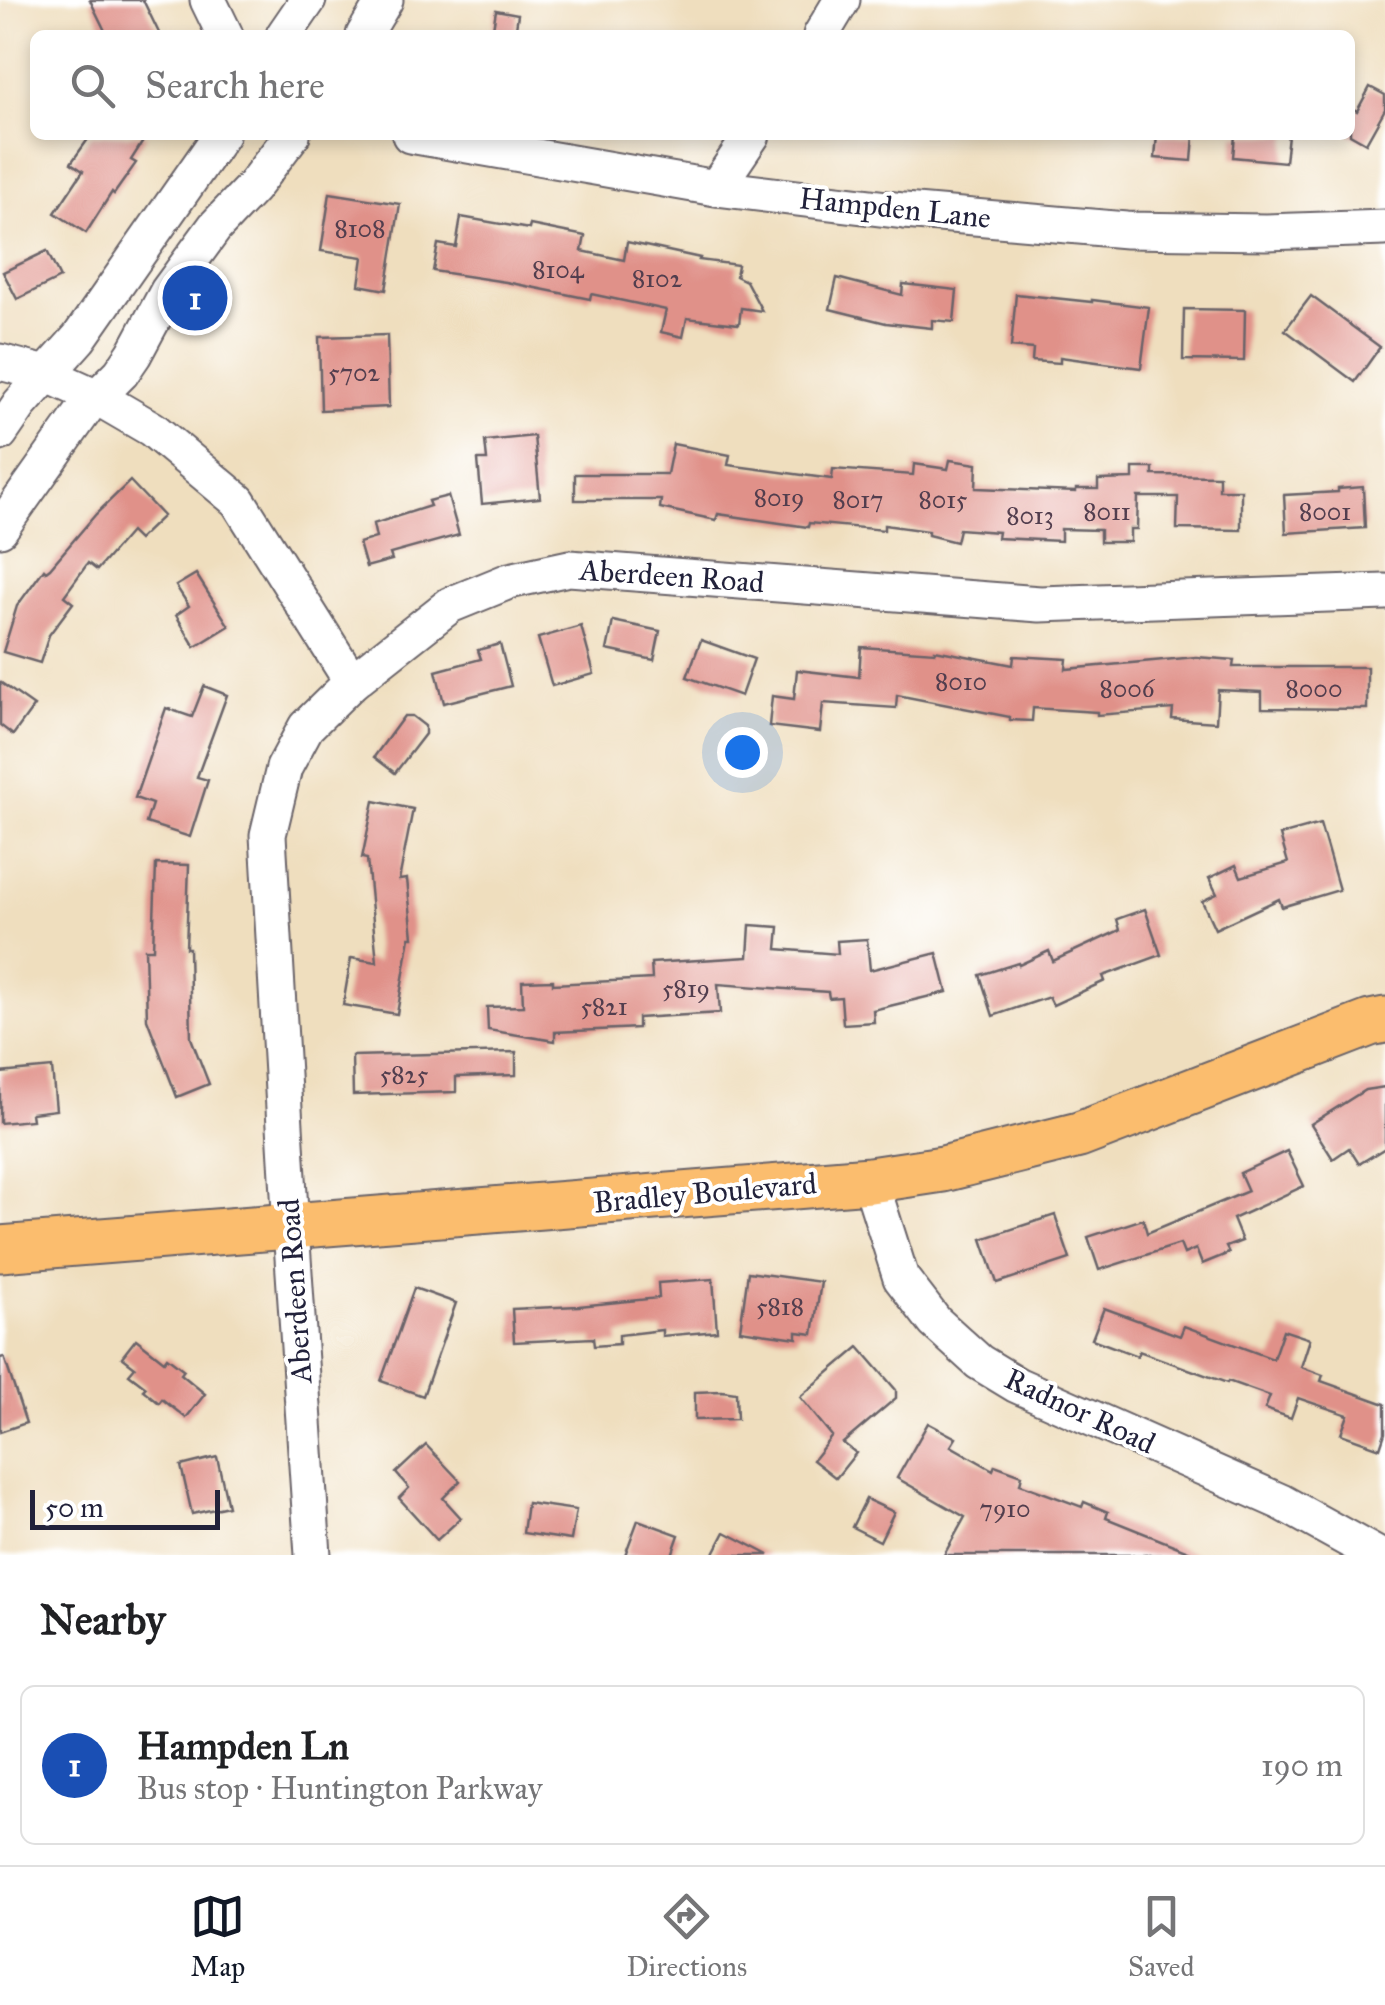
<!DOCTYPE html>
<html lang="en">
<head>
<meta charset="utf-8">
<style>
	:root { --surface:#fff; --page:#f2f2f2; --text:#202124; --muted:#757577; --line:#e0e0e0; --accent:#111827 }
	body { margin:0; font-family:"IM FELL Great Primer",serif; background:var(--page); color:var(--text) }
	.scale { position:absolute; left:30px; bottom:25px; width:190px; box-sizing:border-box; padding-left:10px; border:5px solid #22223b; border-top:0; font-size:28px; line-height:35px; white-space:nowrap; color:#22223b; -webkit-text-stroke:8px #fff; paint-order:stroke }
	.you { position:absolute; left:742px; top:752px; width:35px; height:35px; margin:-25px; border:8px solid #fff; border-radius:50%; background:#1a73e8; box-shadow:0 0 0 15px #1a73e833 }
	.badge { display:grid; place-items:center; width:65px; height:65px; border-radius:50%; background:var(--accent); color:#fff; font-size:32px; font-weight:700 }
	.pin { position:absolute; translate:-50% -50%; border:5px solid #fff; box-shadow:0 2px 10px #0006 }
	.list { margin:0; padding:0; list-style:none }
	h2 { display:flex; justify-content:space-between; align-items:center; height:130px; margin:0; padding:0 40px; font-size:42px }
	h2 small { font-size:32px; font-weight:400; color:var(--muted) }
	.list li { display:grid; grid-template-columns:65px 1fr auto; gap:30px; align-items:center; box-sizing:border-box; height:160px; margin:0 20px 20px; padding:0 20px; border:2px solid var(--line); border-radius:15px }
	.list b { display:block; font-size:38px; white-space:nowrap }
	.list p { margin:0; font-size:32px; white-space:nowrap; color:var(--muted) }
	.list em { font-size:32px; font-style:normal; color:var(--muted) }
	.icon { flex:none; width:55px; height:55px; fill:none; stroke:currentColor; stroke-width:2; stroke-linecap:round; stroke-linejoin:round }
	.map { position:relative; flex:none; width:1385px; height:1555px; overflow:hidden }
	.search { position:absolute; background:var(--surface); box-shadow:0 5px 15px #0003; left:30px; right:30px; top:30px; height:110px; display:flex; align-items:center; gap:25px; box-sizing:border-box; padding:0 35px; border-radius:15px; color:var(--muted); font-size:38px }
	.sheet { height:310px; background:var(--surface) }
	nav { display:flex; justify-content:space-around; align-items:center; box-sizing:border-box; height:140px; border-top:2px solid var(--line); background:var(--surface); font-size:28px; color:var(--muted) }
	nav a { display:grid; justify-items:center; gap:5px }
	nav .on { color:var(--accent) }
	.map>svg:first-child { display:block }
	.building { fill:#e09189 }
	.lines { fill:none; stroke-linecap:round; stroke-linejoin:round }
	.minor-casing { stroke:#6a6469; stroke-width:39 }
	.major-casing { stroke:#6a6469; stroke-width:49 }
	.minor { stroke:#fff; stroke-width:35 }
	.major { stroke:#fbbd6e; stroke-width:45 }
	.labels { text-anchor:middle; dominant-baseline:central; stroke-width:8; stroke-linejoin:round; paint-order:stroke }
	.number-label { font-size:25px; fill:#523e4e }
	.street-label { font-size:30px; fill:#22223b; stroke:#fff }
</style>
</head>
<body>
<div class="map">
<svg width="1385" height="1555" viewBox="0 0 1385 1555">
	<rect width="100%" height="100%" fill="#fff"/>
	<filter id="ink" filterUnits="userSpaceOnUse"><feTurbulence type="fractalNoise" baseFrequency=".01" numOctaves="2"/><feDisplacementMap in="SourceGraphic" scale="20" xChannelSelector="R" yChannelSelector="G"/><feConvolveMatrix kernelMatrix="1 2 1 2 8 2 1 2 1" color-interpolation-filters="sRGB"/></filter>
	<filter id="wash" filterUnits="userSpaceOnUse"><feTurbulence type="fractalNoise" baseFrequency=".0048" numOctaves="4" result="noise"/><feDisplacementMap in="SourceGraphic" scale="40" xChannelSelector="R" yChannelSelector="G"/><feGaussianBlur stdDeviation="2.25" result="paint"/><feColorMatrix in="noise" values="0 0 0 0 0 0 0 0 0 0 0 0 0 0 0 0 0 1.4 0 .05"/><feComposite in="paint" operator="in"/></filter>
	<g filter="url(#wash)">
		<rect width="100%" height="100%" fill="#efdebe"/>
		<g id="blocks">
			<!-- building -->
			<g class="building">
				<path d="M90,0h53l17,35h-53z"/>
				<path d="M496,10l22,4 -3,21h-23z"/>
				<path d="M1370,87l15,8v14l-19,34 -16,-9v-27l7,4z"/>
				<path d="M91,135h56l-16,25 5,3 -22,31 -2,-2 -26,41 -31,-20 28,-42 -12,-8z"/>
				<path d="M1157,135h37l-2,26 -37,-3z"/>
				<path d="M1235,135h53l-3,27 -52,-5z"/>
				<path d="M330,193l70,11 -14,86 -27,-5 4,-28 -42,-6z"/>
				<path d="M461,217l68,12 1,-4 55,11 -3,15 42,9 3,-18 73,16 -1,2 39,5 -2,11 10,5 16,30 -21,-3 -2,16 -52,-6 -4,19 -22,-5 5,-22 -75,-16 -1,5 -84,-17 -73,-11 5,-27 18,3z"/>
				<path d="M47,251l13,27 -43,21 -14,-27z"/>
				<path d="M837,278l65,17 1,-11 54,6 -3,32 -22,-2v8l-46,-5 -56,-14z"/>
				<path d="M1016,294l76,8v-2l57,7 -8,61 -81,-11v6l-28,-2 1,-12 -22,-2z"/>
				<path d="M1311,296l69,51 -25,35 -70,-52z"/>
				<path d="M1184,309l61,1 -1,51 -61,-1z"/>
				<path d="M387,335l2,72 -68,3 -2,-73z"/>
				<path d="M534,436l6,62 -58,6 -4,-44h9l-2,-19z"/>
				<path d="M673,444l57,11 -2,10 104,14 1,-10 80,6 1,-11 34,5 2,-9 27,4 -1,24 100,4v-3h22v-9l35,-1v-11h20v7l66,1v14h22v40l-64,-1 1,-32h-40l-1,32h-7v13h-30v-12l-39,-1v12l-64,-3 1,-6 -39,-3 -3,13 -28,-7v-4l-44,-6v5l-75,-7 -1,4 -90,-13 -2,6 -56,-12 1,-8h-86v-26h92z"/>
				<path d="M130,481l33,35 -25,24 -8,-8 -33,38 -9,-7 -24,33 9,7 -24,32 -9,28 -37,-11 14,-46 27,-37 2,2 4,-3 46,-54z"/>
				<path d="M1363,487l2,41 -79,5 -2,-38 54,-3v-3z"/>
				<path d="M448,496l11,39 -69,19 2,6 -26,7 -7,-24 17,-5 -3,-14 57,-18 -2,-5z"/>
				<path d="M196,574l33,52 -34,21 -19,-32 13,-9 -13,-20z"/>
				<path d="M613,621l47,10 -6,29 -47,-10z"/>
				<path d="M581,626l13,48 -42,12 -14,-48z"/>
				<path d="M701,640l53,19 -13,37 -54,-19z"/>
				<path d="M500,644l11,42 -67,17 -8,-32 45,-12 -3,-9z"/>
				<path d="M861,647l74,5v-2l78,15 1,-9 53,3 -1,10 130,-12 38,3 -1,7h134v42l-105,-1v-16l-44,-2 -2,32 -44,-3 1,-10 -76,6v-3l-64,-4 -1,13 -22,-1v-3l-113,-22 -1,13 -73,-5 -3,29 -51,-6 3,-30 22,3 3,-29 62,7z"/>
				<path d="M0,682l34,24 -21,29 -13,-10z"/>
				<path d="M204,686l23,9 -30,82 11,3 -18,57 -44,-14 6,-19 -17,-6 31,-90 26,9z"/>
				<path d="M404,716h8l13,10v8l-30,39 -21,-16z"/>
				<path d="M374,801l39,8 -14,71 8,-1 6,58h-3l-13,77 -54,-9 8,-47 26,4 -10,-103 -5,-1z"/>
				<path d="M1320,824l19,66 -57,17 -3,-8 -64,30 -13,-28 15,-7 -8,-16 27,-13 5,12 47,-14 -8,-28z"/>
				<path d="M156,864l33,1 -3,83h3l2,90 18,46 -32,13 -30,-78 -2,-70h8z"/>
				<path d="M1145,909l16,46 -58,21 2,5 -52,24 -4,-8 -56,19 -13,-41 38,-12 1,2 30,-14 4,10 67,-31 -3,-11z"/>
				<path d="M750,925l29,2 -2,22 61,5 -1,-13 30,-2 3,31 67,-17 10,39 -74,18 1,12 -31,2 -2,-27 -12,1 -1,-6 -110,-8 2,29 -82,5v10l-83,4v9l-67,-11 -1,-23 36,-1 -1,-25 31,-1v4l99,-5 -1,-16 97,-6z"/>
				<path d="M516,1052v23l-60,2v15l-103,3 -1,-39z"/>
				<path d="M52,1068l4,42 -25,3 1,7 -32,3v-50z"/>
				<path d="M1385,1087v61l-26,16 -10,-16 -16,11 -22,-35 54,-34z"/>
				<path d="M1287,1151l17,35 -71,33 9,22 -16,6 3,6 -27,11 -6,-15 -12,5 -4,-10 -81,26 -11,-33 55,-18 4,14 101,-42 -8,-18z"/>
				<path d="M1055,1215l15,44 -73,24 -15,-44z"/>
				<path d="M748,1272l73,10 -8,52 -16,-2v6l-57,-8z"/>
				<path d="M713,1279l4,52 -55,5v-6l-43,5v9l-25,2 -1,-8 -79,4 -2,-33 67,-3 80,-8 -1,-15z"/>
				<path d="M414,1288l42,15 -33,93 -42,-15z"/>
				<path d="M1104,1308l76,28 4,-10 89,33 10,-29 27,9 -9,28 22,8 -2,6 64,23v29l-5,15 -39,-14 7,-19 -50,-17 -7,20 -26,-9 5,-13 -42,-15 -1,2 -88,-32 -2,5 -45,-17z"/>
				<path d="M136,1339l28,22 3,-4 17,13 -3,4 24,20 -19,24 -24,-19 -3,4 -16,-13 3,-3 -17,-13 6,-7 -13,-10z"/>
				<path d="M859,1347l37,43v8l-53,45 13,10 -20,25 -23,-18 19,-24 -32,-39z"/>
				<path d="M4,1357l22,66 -26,9v-74z"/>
				<path d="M722,1391l14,2 1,26 -42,1v-28z"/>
				<path d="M928,1423l28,15 -5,8 42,24 2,-5 27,10 -2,9 62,23 2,-5 24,10 -2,6 92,37h-254l21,-38 -68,-39z"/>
				<path d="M426,1445l34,36 -17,17 18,20 -24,22 -38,-42 10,-10 -13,-15z"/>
				<path d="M217,1457l11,49 -36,8 -11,-48z"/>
				<path d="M866,1499l28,13 -14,29 -28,-14z"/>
				<path d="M527,1503l49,7 -5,30 -48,-7z"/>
				<path d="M638,1520l41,15 -7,20h-47z"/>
				<path d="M725,1532l44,23h-56z"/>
			</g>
		</g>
	</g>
	<g filter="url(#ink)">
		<use href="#blocks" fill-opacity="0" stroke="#6a6469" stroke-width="2.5"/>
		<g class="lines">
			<!-- minor casing -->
			<g class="minor-casing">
				<g id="minor">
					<path d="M208,0l17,35"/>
					<path d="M284,35l24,-35"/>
					<path d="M364,35l21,-35"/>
					<path d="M821,35l21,-35"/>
					<path d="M410,135l306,53 188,23 222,19 140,2 119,-4"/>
					<path d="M716,188l36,-53"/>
					<path d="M0,362l46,12 51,23 55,32 86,72 114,181"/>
					<path d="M0,433l20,-29 59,-66 142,-203"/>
					<path d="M0,529l86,-121 35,-35 13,-19 34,-63 47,-64 37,-39 40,-53"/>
					<path d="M870,1180l31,98 34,44 44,40 38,23 264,117 96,53"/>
					<path d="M313,1555l-22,-327 -23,-393 16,-67 22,-41 46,-45 98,-77 59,-24 60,-13 471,36 345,-12"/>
				</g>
			</g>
			<!-- major casing -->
			<g class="major-casing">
				<path id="major" d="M0,1249l870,-69 73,-11 136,-34 291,-112 15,-3"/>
			</g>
			<!-- minor -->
			<use href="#minor" class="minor"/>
			<!-- major -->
			<use href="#major" class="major"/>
		</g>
	</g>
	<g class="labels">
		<!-- number labels -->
		<g class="number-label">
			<text x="360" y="228">8108</text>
			<text x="558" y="269">8104</text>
			<text x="657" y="278">8102</text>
			<text x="354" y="372">5702</text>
			<text x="779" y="497">8019</text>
			<text x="858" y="499">8017</text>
			<text x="943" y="499">8015</text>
			<text x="1107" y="511">8011</text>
			<text x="1325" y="511">8001</text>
			<text x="1030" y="515">8013</text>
			<text x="961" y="681">8010</text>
			<text x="1127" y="688">8006</text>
			<text x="1314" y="688">8000</text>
			<text x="686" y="988">5819</text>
			<text x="604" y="1006">5821</text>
			<text x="404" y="1074">5825</text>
			<text x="780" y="1306">5818</text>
			<text x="1005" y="1508">7910</text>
		</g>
		<!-- street labels -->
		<g class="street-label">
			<text transform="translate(895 208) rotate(6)">Hampden Lane</text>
			<text transform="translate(672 576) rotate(4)">Aberdeen Road</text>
			<text transform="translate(705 1193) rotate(-5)">Bradley Boulevard</text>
			<text transform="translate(295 1291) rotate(-94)">Aberdeen Road</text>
			<text transform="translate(1080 1411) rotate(25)">Radnor Road</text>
		</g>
	</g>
</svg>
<div class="scale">50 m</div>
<div class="you"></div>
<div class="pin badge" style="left:195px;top:298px;background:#1a4fb4">1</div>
<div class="search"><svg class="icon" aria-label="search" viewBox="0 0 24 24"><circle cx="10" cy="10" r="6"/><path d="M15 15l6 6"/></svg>Search here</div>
</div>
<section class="sheet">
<h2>Nearby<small></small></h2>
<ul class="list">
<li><span class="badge" style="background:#1a4fb4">1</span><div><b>Hampden Ln</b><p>Bus stop · Huntington Parkway</p></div><em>190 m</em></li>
</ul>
</section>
<nav>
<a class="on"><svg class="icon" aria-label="map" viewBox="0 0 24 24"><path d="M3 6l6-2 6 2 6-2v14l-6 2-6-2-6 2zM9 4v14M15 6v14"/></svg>Map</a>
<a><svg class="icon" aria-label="directions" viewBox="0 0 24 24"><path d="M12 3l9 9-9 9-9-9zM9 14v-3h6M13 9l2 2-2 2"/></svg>Directions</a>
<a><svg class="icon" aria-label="saved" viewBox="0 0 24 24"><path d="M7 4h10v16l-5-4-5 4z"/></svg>Saved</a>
</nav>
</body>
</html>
